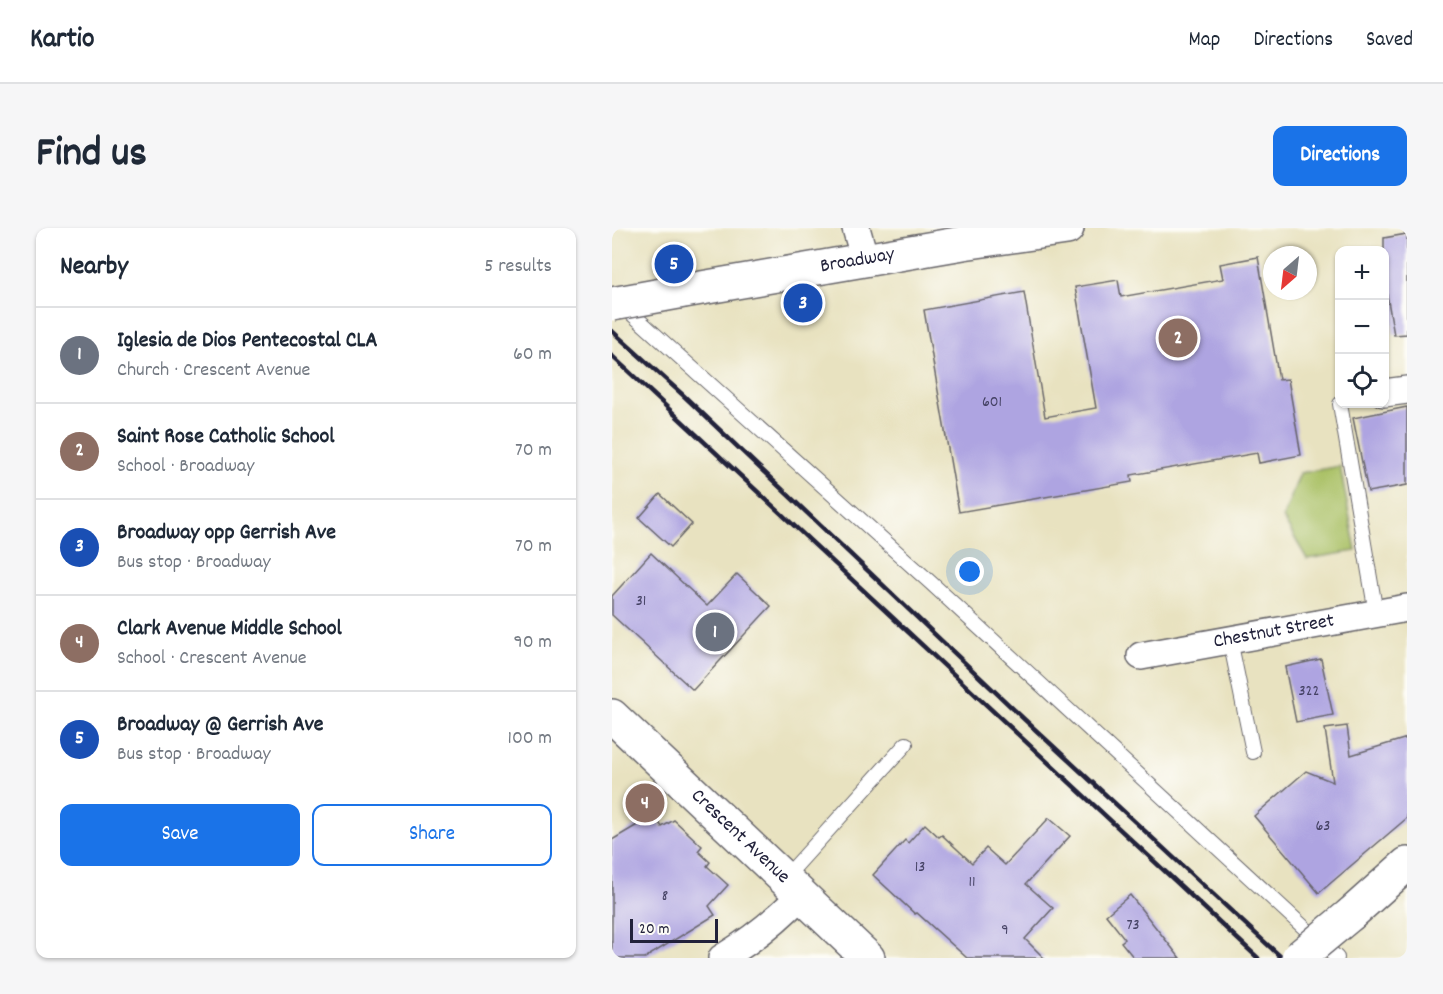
<!DOCTYPE html>
<html lang="en">
<head>
<meta charset="utf-8">
<style>
	:root { --surface:#fff; --page:#f6f6f7; --text:#1f2937; --muted:#747a83; --line:#e0e1e3; --accent:#1a73e8 }
	body { margin:0; font-family:Dekko,sans-serif; background:var(--page); color:var(--text) }
	.controls { position:absolute; right:18px; top:18px; display:grid; overflow:hidden; border-radius:12px; box-shadow:0 2px 4px #0004 }
	.controls button { width:54px; height:54px; display:grid; place-items:center; padding:0; border:0; border-bottom:2px solid var(--line); background:var(--surface); color:var(--text); font:30px sans-serif }
	.compass { position:absolute; left:651px; top:18px; width:54px; height:54px; border-radius:50%; background:var(--surface); box-shadow:0 2px 4px #0004; rotate:208deg }
	.scale { position:absolute; left:18px; bottom:15px; width:88px; box-sizing:border-box; padding-left:6px; border:3px solid #22223b; border-top:0; font-size:16px; line-height:21px; white-space:nowrap; color:#22223b; -webkit-text-stroke:4px #fdfcf7; paint-order:stroke }
	.you { position:absolute; left:358px; top:344px; width:21px; height:21px; margin:-15px; border:4px solid #fff; border-radius:50%; background:#1a73e8; box-shadow:0 0 0 9px #1a73e833 }
	.badge { display:grid; place-items:center; width:39px; height:39px; border-radius:50%; background:var(--accent); color:#fff; font-size:20px; font-weight:700 }
	.pin { position:absolute; translate:-50% -50%; border:3px solid #fff; box-shadow:0 2px 6px #0006 }
	.list { margin:0; padding:0; list-style:none }
	h2 { display:flex; justify-content:space-between; align-items:center; height:78px; margin:0; padding:0 24px; font-size:26px }
	h2 small { font-size:20px; font-weight:400; color:var(--muted) }
	.list li { display:grid; grid-template-columns:39px 1fr auto; gap:18px; align-items:center; box-sizing:border-box; height:96px; padding:0 24px; border-top:2px solid var(--line) }
	.list b { display:block; font-size:22px; white-space:nowrap }
	.list p { margin:0; font-size:20px; white-space:nowrap; color:var(--muted) }
	.list em { font-size:20px; font-style:normal; color:var(--muted) }
	.actions { display:flex; gap:12px; padding:18px 24px }
	.actions a { flex:1; padding:14px 0; border:2px solid var(--accent); border-radius:12px; text-align:center; font-size:21px; color:var(--accent) }
	.actions .main { background:var(--accent); color:#fff }
	.icon { flex:none; width:33px; height:33px; fill:none; stroke:currentColor; stroke-width:2; stroke-linecap:round; stroke-linejoin:round }
	.map { position:relative; flex:none; width:795px; height:730px; overflow:hidden; border-radius:12px }
	header { display:flex; align-items:center; gap:36px; box-sizing:border-box; height:84px; padding:0 30px; background:var(--surface); border-bottom:2px solid var(--line) }
	header strong { font-size:28px }
	nav { display:flex; gap:33px; margin-inline-start:auto; font-size:21px }
	.intro { display:flex; align-items:center; justify-content:space-between; box-sizing:border-box; height:144px; padding:0 36px }
	h1 { margin:0; font-size:42px }
	.button { padding:15px 27px; border-radius:12px; background:var(--accent); color:#fff; font-size:21px; font-weight:700 }
	main { display:flex; gap:36px; padding:0 36px }
	aside { flex:1; background:var(--surface); border-radius:12px; box-shadow:0 2px 4px #0004 }
	.map>svg:first-child { display:block }
	.green { fill:#aac166; stroke:#667250; stroke-width:1.5 }
	.building { fill:#aea4e1 }
	.lines { fill:none; stroke-linecap:round; stroke-linejoin:round }
	.service-casing { stroke:#67656a; stroke-width:16 }
	.minor-casing { stroke:#67656a; stroke-width:30 }
	.tertiary-casing { stroke:#67656a; stroke-width:36 }
	.secondary-casing { stroke:#67656a; stroke-width:36 }
	.primary-casing { stroke:#67656a; stroke-width:36 }
	.service { stroke:#fff; stroke-width:14 }
	.minor { stroke:#fff; stroke-width:27 }
	.tertiary { stroke:#fff; stroke-width:33 }
	.secondary { stroke:#fff; stroke-width:33 }
	.primary { stroke:#fff; stroke-width:33 }
	.rail { stroke:#22223b; stroke-width:4.5 }
	.secondary-bridge-casing { stroke:#67656a; stroke-width:36; stroke-linecap:butt }
	.primary-bridge-casing { stroke:#67656a; stroke-width:36; stroke-linecap:butt }
	.secondary-bridge { stroke:#fff; stroke-width:33 }
	.primary-bridge { stroke:#fff; stroke-width:33 }
	.labels { text-anchor:middle; dominant-baseline:central; stroke-width:4.5; stroke-linejoin:round; paint-order:stroke }
	.number-label { font-size:16px; fill:#454264 }
	.street-label { font-size:20px; fill:#22223b; stroke:#fdfcf7 }
</style>
</head>
<body>
<header>
<strong>Kartio</strong>
<nav><a>Map</a><a>Directions</a><a>Saved</a></nav>
</header>
<div class="intro"><h1>Find us</h1><a class="button">Directions</a></div>
<main>
<aside>
<h2>Nearby<small>5 results</small></h2>
<ul class="list">
<li><span class="badge" style="background:#6b7280">1</span><div><b>Iglesia de Dios Pentecostal CLA</b><p>Church · Crescent Avenue</p></div><em>60 m</em></li>
<li><span class="badge" style="background:#8d6e63">2</span><div><b>Saint Rose Catholic School</b><p>School · Broadway</p></div><em>70 m</em></li>
<li><span class="badge" style="background:#1a4fb4">3</span><div><b>Broadway opp Gerrish Ave</b><p>Bus stop · Broadway</p></div><em>70 m</em></li>
<li><span class="badge" style="background:#8d6e63">4</span><div><b>Clark Avenue Middle School</b><p>School · Crescent Avenue</p></div><em>90 m</em></li>
<li><span class="badge" style="background:#1a4fb4">5</span><div><b>Broadway @ Gerrish Ave</b><p>Bus stop · Broadway</p></div><em>100 m</em></li>
</ul>
<div class="actions"><a class="main">Save</a><a>Share</a></div>
</aside>
<div class="map">
<svg width="795" height="730" viewBox="0 0 795 730">
	<rect width="100%" height="100%" fill="#fdfcf7"/>
	<filter id="ink" filterUnits="userSpaceOnUse"><feTurbulence type="fractalNoise" baseFrequency=".0167" numOctaves="2"/><feDisplacementMap in="SourceGraphic" scale="12" xChannelSelector="R" yChannelSelector="G"/><feConvolveMatrix kernelMatrix="1 2 1 2 8 2 1 2 1" color-interpolation-filters="sRGB"/></filter>
	<filter id="wash" filterUnits="userSpaceOnUse"><feTurbulence type="fractalNoise" baseFrequency=".008" numOctaves="4" result="noise"/><feDisplacementMap in="SourceGraphic" scale="24" xChannelSelector="R" yChannelSelector="G"/><feGaussianBlur stdDeviation="1.35" result="paint"/><feColorMatrix in="noise" values="0 0 0 0 0 0 0 0 0 0 0 0 0 0 0 0 0 1.4 0 .05"/><feComposite in="paint" operator="in"/></filter>
	<g filter="url(#wash)">
		<rect width="100%" height="100%" fill="#e8e2c0"/>
		<!-- green -->
		<path class="green" d="M728,238l16,85 -49,8 -24,-41 17,-45z"/>
		<g id="blocks">
			<!-- building -->
			<g class="building">
				<path d="M795,6v100l-13,1 -10,-57v-40z"/>
				<path d="M646,29l21,123 9,-1 13,76 -42,8 -2,-10 -126,22 1,7 -173,30 -35,-202 100,-18 21,125 51,-9 -21,-121 43,-7 3,17 102,-18 -3,-15z"/>
				<path d="M795,179v78l-39,7 -15,-74z"/>
				<path d="M48,266l32,30 -21,23 -32,-29z"/>
				<path d="M39,325l56,53 30,-32 34,32 -78,84 -81,-75v-19z"/>
				<path d="M709,431l12,56 -37,7 -11,-55z"/>
				<path d="M735,498l4,29 56,-17v80l-88,75 -65,-77 52,-45 27,11 -8,-53z"/>
				<path d="M42,587l8,12 12,-7 28,26 -4,5 12,11 -3,4 21,19 -19,21 6,9 -70,43h-33v-118z"/>
				<path d="M437,590l21,18 -44,48 27,24 -28,31 19,19h-77l-50,-45 -2,1 -42,-39 32,-35 3,3 17,-19 14,13 3,-2 30,28 14,-15 19,17z"/>
				<path d="M518,667l50,63h-46l-13,-16 4,-3 -19,-24z"/>
			</g>
		</g>
	</g>
	<g filter="url(#ink)">
		<use href="#blocks" fill-opacity="0" stroke="#67656a" stroke-width="1.5"/>
		<g class="lines">
			<!-- service casing -->
			<g class="service-casing">
				<g id="service">
					<path d="M9,76l310,279 406,375"/>
					<path d="M728,176l36,209"/>
					<path d="M618,412l23,112"/>
					<path d="M172,651l122,-135"/>
				</g>
			</g>
			<!-- minor casing -->
			<g class="minor-casing">
				<g id="minor">
					<path d="M244,0l9,32"/>
					<path d="M772,165l23,-3"/>
					<path id="s1" d="M529,428l266,-48"/>
					<path d="M110,730c30,-18 55,-38 79,-63"/>
				</g>
			</g>
			<!-- tertiary casing -->
			<g class="tertiary-casing">
				<g id="tertiary">
					<path id="s2" d="M0,488l256,242"/>
				</g>
			</g>
			<!-- secondary casing -->
			<g class="secondary-casing">
				<path id="secondary" d="M739,686l56,-50"/>
			</g>
			<!-- primary casing -->
			<g class="primary-casing">
				<g id="primary">
					<path id="s3" d="M72,63l279,-48 104,-15"/>
				</g>
			</g>
			<!-- service -->
			<use href="#service" class="service"/>
			<!-- minor -->
			<use href="#minor" class="minor"/>
			<!-- tertiary -->
			<use href="#tertiary" class="tertiary"/>
			<!-- secondary -->
			<use href="#secondary" class="secondary"/>
			<!-- primary -->
			<use href="#primary" class="primary"/>
			<!-- rail -->
			<g class="rail">
				<path d="M0,103l71,64 342,325 257,238"/>
				<path d="M0,128l646,602"/>
			</g>
			<!-- secondary-bridge casing -->
			<g class="secondary-bridge-casing">
				<path id="secondary-bridge" d="M686,730l53,-44"/>
			</g>
			<!-- primary-bridge casing -->
			<g class="primary-bridge-casing">
				<path id="primary-bridge" d="M0,76l72,-13"/>
			</g>
			<!-- secondary-bridge -->
			<use href="#secondary-bridge" class="secondary-bridge"/>
			<!-- primary-bridge -->
			<use href="#primary-bridge" class="primary-bridge"/>
		</g>
	</g>
	<g class="labels">
		<!-- number labels -->
		<g class="number-label">
			<text x="380" y="174">601</text>
			<text x="29" y="373">31</text>
			<text x="697" y="463">322</text>
			<text x="711" y="598">63</text>
			<text x="308" y="639">13</text>
			<text x="360" y="654">11</text>
			<text x="53" y="668">8</text>
			<text x="521" y="697">73</text>
			<text x="393" y="702">9</text>
		</g>
		<!-- street labels -->
		<g class="street-label">
			<text stroke="none"><textPath href="#s3" startOffset="176">Broadway</textPath></text>
			<text stroke="none"><textPath href="#s1" startOffset="135">Chestnut Street</textPath></text>
			<text stroke="none"><textPath href="#s2" startOffset="176">Crescent Avenue</textPath></text>
		</g>
	</g>
</svg>
<div class="controls">
<button>+</button>
<button>−</button>
<button><svg class="icon" aria-label="locate" viewBox="0 0 24 24"><circle cx="12" cy="12" r="6"/><path d="M12 2v4M12 18v4M2 12h4M18 12h4"/></svg></button>
</div>
<svg class="compass" viewBox="-18 -18 36 36"><path d="M0-13l5 13h-10z" fill="#e53935"/><path d="M0 13l5-13h-10z" fill="#747a83"/></svg>
<div class="scale">20 m</div>
<div class="you"></div>
<div class="pin badge" style="left:103px;top:404px;background:#6b7280">1</div>
<div class="pin badge" style="left:566px;top:110px;background:#8d6e63">2</div>
<div class="pin badge" style="left:191px;top:75px;background:#1a4fb4">3</div>
<div class="pin badge" style="left:33px;top:575px;background:#8d6e63">4</div>
<div class="pin badge" style="left:62px;top:36px;background:#1a4fb4">5</div>
</div>
</main>
</body>
</html>
